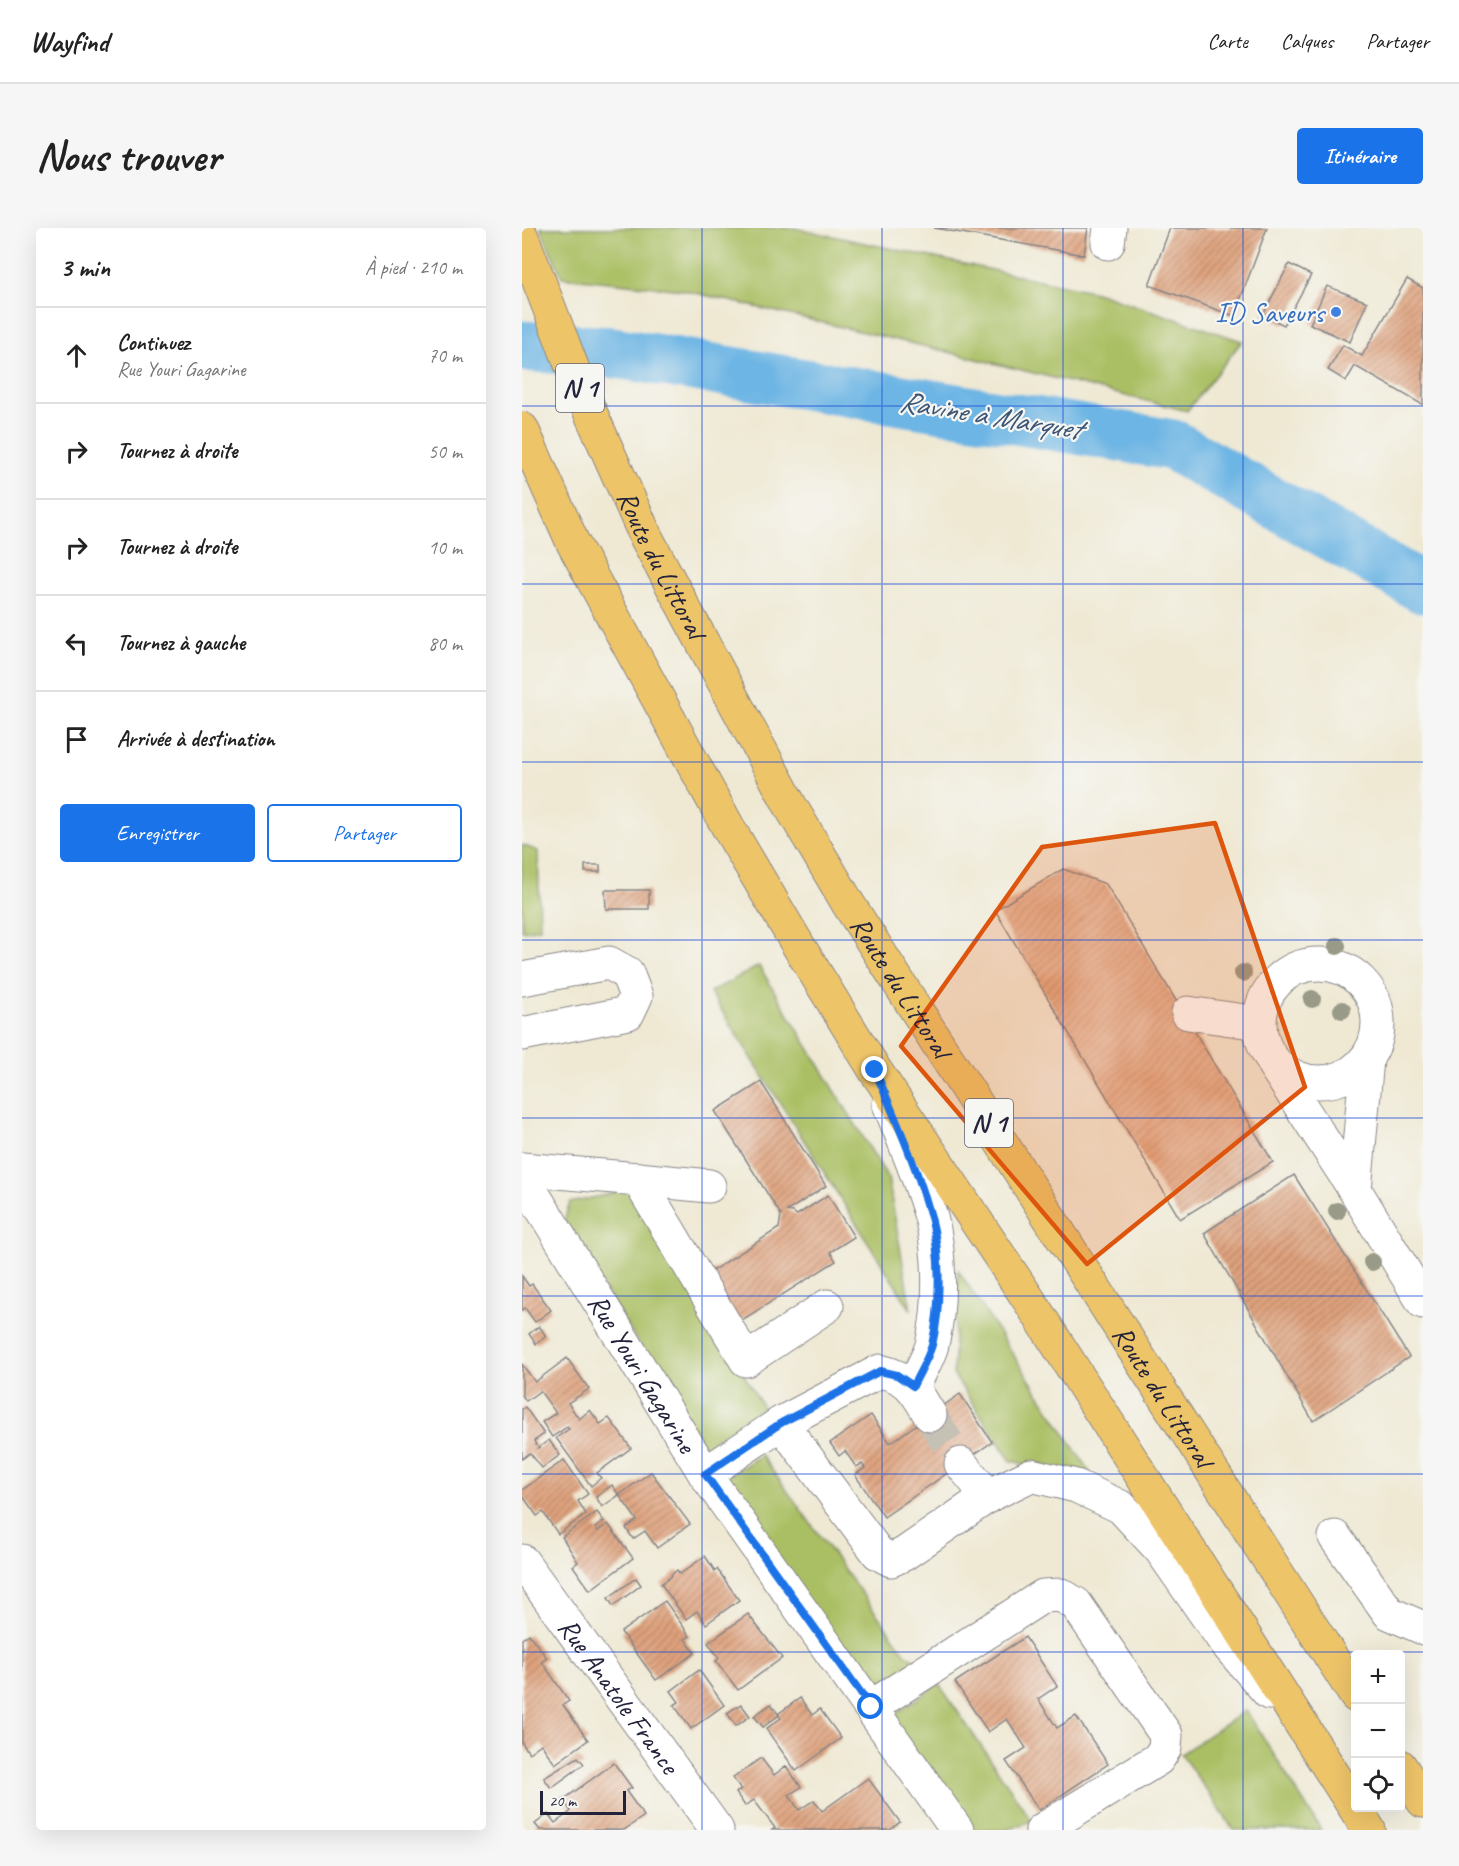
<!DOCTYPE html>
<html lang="fr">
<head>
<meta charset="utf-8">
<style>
	:root { --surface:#fff; --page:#f6f6f6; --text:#222; --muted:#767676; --line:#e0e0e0; --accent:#1a73e8 }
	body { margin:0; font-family:Caveat,sans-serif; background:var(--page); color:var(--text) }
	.controls { position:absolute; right:18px; bottom:18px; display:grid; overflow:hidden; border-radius:6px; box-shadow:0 6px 24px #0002 }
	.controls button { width:54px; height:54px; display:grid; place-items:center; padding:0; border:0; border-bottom:2px solid var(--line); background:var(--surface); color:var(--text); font:30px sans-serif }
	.scale { position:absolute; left:18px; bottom:15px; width:86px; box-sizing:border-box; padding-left:6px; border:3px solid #22223b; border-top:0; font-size:16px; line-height:21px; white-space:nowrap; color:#22223b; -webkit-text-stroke:4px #f6f6f2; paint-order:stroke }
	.stop { position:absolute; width:18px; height:18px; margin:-14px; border:4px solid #1a73e8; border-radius:50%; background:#fff }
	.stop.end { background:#1a73e8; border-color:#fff; box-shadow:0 2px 6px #0008 }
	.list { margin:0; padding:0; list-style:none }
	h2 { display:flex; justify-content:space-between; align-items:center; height:78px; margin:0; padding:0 24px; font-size:26px }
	h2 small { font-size:20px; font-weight:400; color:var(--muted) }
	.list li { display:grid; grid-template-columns:39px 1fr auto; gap:18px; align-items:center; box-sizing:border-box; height:96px; padding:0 24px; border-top:2px solid var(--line) }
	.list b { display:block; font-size:22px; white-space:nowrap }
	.list p { margin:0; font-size:20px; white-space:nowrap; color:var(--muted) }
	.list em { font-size:20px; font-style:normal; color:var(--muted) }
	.actions { display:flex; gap:12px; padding:18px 24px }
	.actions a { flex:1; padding:14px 0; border:2px solid var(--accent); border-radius:6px; text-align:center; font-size:21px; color:var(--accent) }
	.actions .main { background:var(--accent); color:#fff }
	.icon { flex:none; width:33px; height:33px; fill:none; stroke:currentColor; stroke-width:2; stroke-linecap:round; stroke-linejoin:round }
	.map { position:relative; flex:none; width:901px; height:1602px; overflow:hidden; border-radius:6px }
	header { display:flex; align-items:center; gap:36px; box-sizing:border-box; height:84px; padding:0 30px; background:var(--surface); border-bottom:2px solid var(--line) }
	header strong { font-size:28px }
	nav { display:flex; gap:33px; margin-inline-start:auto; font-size:21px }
	.intro { display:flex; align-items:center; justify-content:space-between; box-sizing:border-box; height:144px; padding:0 36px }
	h1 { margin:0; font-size:42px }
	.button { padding:15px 27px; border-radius:6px; background:var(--accent); color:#fff; font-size:21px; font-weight:700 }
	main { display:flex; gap:36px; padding:0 36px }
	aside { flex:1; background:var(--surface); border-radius:6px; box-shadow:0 6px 24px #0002 }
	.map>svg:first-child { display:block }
	.green { fill:#aabf63; stroke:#66704f; stroke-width:1.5 }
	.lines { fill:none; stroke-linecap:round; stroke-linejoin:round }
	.river { stroke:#6db5e4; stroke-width:51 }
	.building { fill:url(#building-hatch) }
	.minor-tunnel { stroke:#c6c1b5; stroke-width:33; stroke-dasharray:33 16; stroke-linecap:butt }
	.minor-casing { stroke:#888688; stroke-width:35 }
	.highway-casing { stroke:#888688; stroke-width:35 }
	.minor { stroke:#fff; stroke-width:33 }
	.highway { stroke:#eec469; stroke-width:33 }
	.tree { fill:#999a88 }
	.route { stroke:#1a73e8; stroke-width:8 }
	.marked { fill:#de560e; fill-opacity:0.2; stroke:#de560e; stroke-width:4.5; stroke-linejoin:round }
	.grid { fill:none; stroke:#1d4ed8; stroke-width:1.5; stroke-opacity:0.55 }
	.shop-dot { fill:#3f7fe0; stroke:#f6f6f2; stroke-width:2 }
	.labels { text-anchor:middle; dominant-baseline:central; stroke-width:4.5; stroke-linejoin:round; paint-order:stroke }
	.shield { fill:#f6f6f2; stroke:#626272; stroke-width:1.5 }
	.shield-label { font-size:27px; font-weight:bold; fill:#22223b }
	.shop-label { font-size:28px; fill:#366cbe; stroke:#f6f6f2; text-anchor:end }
	.street-label { font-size:28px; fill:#22223b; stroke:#f6f6f2 }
	.water-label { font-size:30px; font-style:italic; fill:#3c5576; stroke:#f6f6f2 }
</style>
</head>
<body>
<header>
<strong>Wayfind</strong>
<nav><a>Carte</a><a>Calques</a><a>Partager</a></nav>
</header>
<div class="intro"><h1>Nous trouver</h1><a class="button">Itinéraire</a></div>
<main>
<aside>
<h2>3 min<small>À pied · 210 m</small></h2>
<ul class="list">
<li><svg class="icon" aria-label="ahead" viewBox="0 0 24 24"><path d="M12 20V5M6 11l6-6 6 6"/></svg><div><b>Continuez</b><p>Rue Youri Gagarine</p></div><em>70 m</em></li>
<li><svg class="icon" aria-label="right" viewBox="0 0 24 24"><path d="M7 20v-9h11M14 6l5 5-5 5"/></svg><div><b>Tournez à droite</b></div><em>50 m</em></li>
<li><svg class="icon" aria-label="right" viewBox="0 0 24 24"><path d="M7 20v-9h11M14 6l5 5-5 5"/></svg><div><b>Tournez à droite</b></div><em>10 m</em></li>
<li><svg class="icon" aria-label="left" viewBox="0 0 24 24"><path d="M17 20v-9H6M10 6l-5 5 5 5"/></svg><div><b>Tournez à gauche</b></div><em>80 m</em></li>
<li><svg class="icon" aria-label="arrive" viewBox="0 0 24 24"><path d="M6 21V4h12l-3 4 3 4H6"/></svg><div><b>Arrivée à destination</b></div></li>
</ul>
<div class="actions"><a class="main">Enregistrer</a><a>Partager</a></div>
</aside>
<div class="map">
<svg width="901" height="1602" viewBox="0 0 901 1602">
	<defs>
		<pattern id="building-hatch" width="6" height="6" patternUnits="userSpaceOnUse" patternTransform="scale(1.5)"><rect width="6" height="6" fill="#dfa27d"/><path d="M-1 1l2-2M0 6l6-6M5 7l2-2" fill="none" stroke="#b48468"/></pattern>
	</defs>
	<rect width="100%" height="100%" fill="#f6f6f2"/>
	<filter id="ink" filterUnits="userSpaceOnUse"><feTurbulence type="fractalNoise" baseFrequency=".0167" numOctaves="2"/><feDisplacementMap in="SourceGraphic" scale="12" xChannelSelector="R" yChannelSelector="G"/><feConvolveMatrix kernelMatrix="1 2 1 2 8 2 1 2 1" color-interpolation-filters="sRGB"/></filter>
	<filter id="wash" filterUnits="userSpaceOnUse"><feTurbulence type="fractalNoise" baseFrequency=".008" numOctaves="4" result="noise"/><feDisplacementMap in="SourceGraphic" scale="24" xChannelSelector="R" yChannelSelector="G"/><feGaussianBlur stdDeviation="1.35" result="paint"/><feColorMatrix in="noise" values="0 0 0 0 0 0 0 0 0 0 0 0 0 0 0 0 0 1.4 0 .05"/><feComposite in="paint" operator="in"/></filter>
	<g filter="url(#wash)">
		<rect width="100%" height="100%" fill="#efe9d4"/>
		<!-- green -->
		<g class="green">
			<path d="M18,0h254l302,64 146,49 -55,70 -247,-61 -257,-60 -121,-13z"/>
			<path d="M0,617l16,6 2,77 -18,3z"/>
			<path d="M237,738l129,212 23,132 -201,-318z"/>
			<path d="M113,960l128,219 -59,40 -141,-223 7,-21z"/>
			<path d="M436,1042l137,210 -84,-19 -58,-87z"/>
			<path d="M239,1227l144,198 22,15 -54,34 -149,-223z"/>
			<path d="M417,1456l93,137 -28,9h-38l-79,-110z"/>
			<path d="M724,1482l75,120h-87l-53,-76z"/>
		</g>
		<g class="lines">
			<!-- river -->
			<path class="river" d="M0,118l89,6 562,93 250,143"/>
		</g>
		<g id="blocks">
			<!-- building -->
			<g class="building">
				<path d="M412,0h154l-4,27z"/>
				<path d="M648,0h97l-33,88 -85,-31z"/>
				<path d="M767,36l22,11 -27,50 -21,-10z"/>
				<path d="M885,51l16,9v117l-68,-39 -9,15 -18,-11 15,-25 19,11z"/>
				<path d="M805,58l40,16 -17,40 -40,-18z"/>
				<rect x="63" y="637" width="15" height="7"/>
				<path d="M541,641l43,15 167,278 -93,57 -185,-309z"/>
				<path d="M83,662h44v19h-43z"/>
				<path d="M239,854l65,104 -39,25 6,1 4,3 31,-20 26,42 -24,15 6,9 -102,64 -27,-51 72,-46 2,-13 -66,-104z"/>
				<path d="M772,947l115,182 -96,64 -109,-188z"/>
				<path d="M0,1048l7,10 3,-2 19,26 -16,12 -10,-14 -3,2z"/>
				<path d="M17,1098l7,10 -10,8 -7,-10z"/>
				<path d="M45,1130l22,31 -21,14 11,16 11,-9 10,14 9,-6 22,30 -34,25 4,5 -10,8 -35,-48 13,-9 -2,-2 -15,10 -10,-15 14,-9 -16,-22 -14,10 -4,-6v-31l13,18z"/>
				<path d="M438,1166l32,48 -108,75 -29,-42 10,-7 -3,-4 -6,3 -11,-16 -6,5 -9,-13 41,-28 19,28z"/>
				<path d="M3,1179l19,27 -10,7 4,7 11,-8 11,15 -18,13 -12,-15 -8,6v-50z"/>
				<path d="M42,1232l24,34 -10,7 8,13 -28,20 -15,-22 -6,4 -15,-21v-5z"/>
				<path d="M129,1244l39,52 -33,24 -12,-17 -12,8 -7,-11 11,-8 -18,-25z"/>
				<path d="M90,1257l7,10 -17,12 -6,-10z"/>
				<path d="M75,1284l7,9 -9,7 3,3 10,-7 25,34 -43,32 -17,-24 5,-4 -16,-25z"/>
				<path d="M183,1328l10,15 2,-2 22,31 -33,24 -9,-13 -11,8 -25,-35 11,-8 -1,-1 6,-5 3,4z"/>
				<path d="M114,1350l5,7 -28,21 -5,-8z"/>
				<path d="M143,1373l25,35 -5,3 10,14 -39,27 -35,-48z"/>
				<path d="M226,1386l34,44 -44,32 -22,-29 3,-3 -11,-15z"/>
				<path d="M7,1406l18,24 -5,4 27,39 -6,4 25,35 -33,24 -14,-20 -12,9 -7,-10v-104z"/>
				<path d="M503,1409l32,49 -19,13 19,29 19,-12 32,48 -69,46 -33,-49 20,-13 -19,-29 -19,13 -33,-50z"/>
				<path d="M177,1442l25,35 -33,24 -17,-24 5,-3 -8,-11z"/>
				<path d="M278,1470l12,17 8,-6 21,29 -45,33 -30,-42 15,-11 -3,-4z"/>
				<path d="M219,1476l9,12 -14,10 -9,-13z"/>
				<path d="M249,1476l8,11 -16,12 -9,-11z"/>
				<path d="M56,1529l6,7 -33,24 -7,-10z"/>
				<path d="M239,1530l13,17 12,-9 15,21 -12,8 10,15 15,-10 8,11 46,-33 32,44 -10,8h-118l3,-2 -21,-28 -9,6 -9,-13 5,-4 -8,-11z"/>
				<path d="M92,1535l18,25 -6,3 18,25 -20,14h-84l-5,-6 13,-10 7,9 14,-10 2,-2 -8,-11z"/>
			</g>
		</g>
	</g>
	<g filter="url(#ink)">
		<use href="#blocks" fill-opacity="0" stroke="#888688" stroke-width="1.5"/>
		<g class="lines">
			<!-- minor-tunnel -->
			<path class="minor-tunnel" d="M408,1187l31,49"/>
			<!-- minor casing -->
			<g class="minor-casing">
				<g id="minor">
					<path d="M586,15l2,-15"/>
					<circle cx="797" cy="795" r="59"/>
					<path d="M0,751l87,-16 18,10 9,23 -8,17 -106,21"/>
					<path d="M666,785l71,10"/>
					<path d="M752,837l81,125 68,112"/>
					<path d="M367,876c15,37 31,74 42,113 10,37 10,90 1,128 -4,14 -13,28 -19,42"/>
					<path d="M0,941l116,10 108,181 81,-54"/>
					<path id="s1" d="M0,948l183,298 252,356"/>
					<path d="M116,951l71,7"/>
					<path d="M833,962l12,-131"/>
					<path d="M259,1195l97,130 13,7 13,-6 84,-58 43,-21 45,11 45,21 40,43 64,92 44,51"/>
					<path d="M439,1236l27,32"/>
					<path d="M183,1246l76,-51 99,-52c30,7 35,19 50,44"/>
					<path d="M813,1309l54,76 34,15"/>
					<path id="s2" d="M0,1333l195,269"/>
					<path d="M349,1479l172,-111 18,-1 15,9 90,131 -1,13 -7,11 -116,71"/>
				</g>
			</g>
			<!-- highway casing -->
			<g class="highway-casing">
				<g id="highway">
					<path id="s3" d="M0,9l62,161 62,139 145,270 58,98 507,791"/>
					<path d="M0,201l51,114 155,284 70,118 77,125 154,230 340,530"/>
					<path d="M878,1538l23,35"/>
				</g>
			</g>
			<!-- minor -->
			<use href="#minor" class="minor"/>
			<!-- highway -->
			<use href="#highway" class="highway"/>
		</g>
		<!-- trees -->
		<g class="tree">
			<circle cx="815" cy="718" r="9"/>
			<circle cx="721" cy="745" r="9"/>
			<circle cx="790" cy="771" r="9"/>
			<circle cx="820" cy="782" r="9"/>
			<circle cx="815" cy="983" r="9"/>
			<circle cx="850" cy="1034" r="9"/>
		</g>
	</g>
	<g class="lines" filter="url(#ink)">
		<!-- route -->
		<path class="route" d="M349,1479l-166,-233 76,-51 99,-52 17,4 16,11c6,-13 15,-27 19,-41 9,-38 9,-91 -1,-128 -14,-50 -36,-99 -56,-147"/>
	</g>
	<!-- marked area -->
	<path class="marked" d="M693,595l90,264 -218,177 -186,-218 141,-199z"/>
	<!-- grid -->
	<path class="grid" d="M180,0v1602M360,0v1602M541,0v1602M721,0v1602M0,178h901M0,356h901M0,534h901M0,712h901M0,890h901M0,1068h901M0,1246h901M0,1424h901"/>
	<!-- markers -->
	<circle class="shop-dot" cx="814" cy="84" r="6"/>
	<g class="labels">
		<!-- shield labels -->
		<g class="shield">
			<rect x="34" y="136" width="48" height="48" rx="4.5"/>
			<rect x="443" y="871" width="48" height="48" rx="4.5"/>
		</g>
		<g class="shield-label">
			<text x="58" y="160">N 1</text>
			<text x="467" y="895">N 1</text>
		</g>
		<!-- shop labels -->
		<g class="shop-label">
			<text x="802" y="84">ID Saveurs</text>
		</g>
		<!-- street labels -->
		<g class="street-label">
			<text stroke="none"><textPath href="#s3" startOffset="356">Route du Littoral</textPath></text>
			<text stroke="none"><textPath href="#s3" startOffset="842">Route du Littoral</textPath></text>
			<text stroke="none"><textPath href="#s1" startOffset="231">Rue Youri Gagarine</textPath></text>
			<text stroke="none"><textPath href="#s3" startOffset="1328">Route du Littoral</textPath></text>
			<text stroke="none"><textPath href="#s2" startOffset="166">Rue Anatole France</textPath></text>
		</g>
		<!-- water labels -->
		<g class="water-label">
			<text transform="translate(468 187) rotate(9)">Ravine à Marquet</text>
		</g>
	</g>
</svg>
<div class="controls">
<button>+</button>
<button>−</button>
<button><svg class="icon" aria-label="locate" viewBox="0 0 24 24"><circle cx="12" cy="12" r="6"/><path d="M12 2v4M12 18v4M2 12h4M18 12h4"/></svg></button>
</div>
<div class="scale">20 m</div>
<div class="stop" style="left:349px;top:1479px"></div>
<div class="stop end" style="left:353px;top:842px"></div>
</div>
</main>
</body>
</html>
